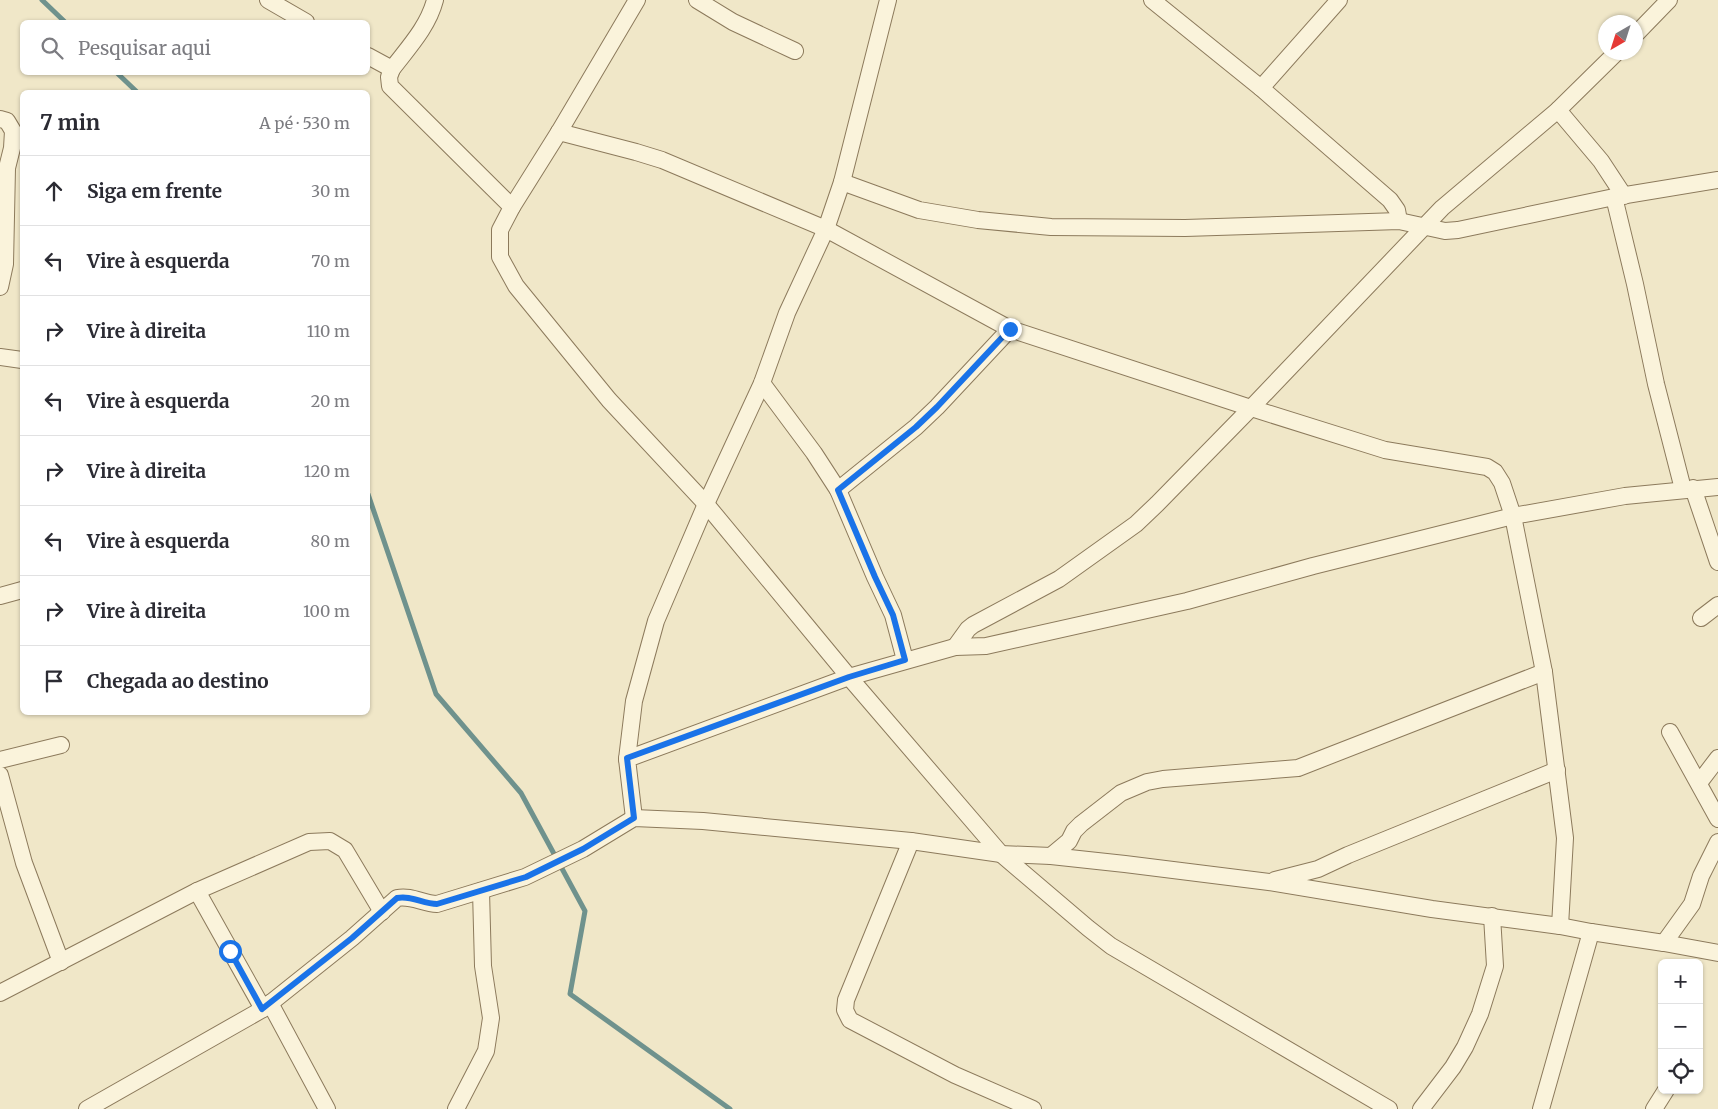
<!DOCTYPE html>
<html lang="pt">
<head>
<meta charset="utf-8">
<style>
	:root { --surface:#fff; --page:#f7f7f7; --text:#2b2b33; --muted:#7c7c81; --line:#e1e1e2 }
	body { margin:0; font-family:Merriweather,serif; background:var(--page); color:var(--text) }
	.controls { position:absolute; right:15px; bottom:15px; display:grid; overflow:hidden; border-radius:8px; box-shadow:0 1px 4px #0004 }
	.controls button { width:45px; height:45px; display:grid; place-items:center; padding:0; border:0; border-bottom:1px solid var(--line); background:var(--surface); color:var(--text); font:25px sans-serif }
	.compass { position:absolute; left:1598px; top:15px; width:45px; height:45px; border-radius:50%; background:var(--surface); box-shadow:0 1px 4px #0004; rotate:219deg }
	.stop { position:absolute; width:15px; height:15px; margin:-11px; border:4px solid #1a73e8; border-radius:50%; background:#fff }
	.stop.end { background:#1a73e8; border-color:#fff; box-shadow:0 1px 5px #0008 }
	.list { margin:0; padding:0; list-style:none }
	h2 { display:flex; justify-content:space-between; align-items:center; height:65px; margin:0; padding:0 20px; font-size:21px }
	h2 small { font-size:16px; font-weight:400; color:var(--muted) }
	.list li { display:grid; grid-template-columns:32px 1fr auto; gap:15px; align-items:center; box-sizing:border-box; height:70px; padding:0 20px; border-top:1px solid var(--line) }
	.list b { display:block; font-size:19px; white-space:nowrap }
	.list em { font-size:16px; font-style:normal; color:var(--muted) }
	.icon { flex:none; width:28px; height:28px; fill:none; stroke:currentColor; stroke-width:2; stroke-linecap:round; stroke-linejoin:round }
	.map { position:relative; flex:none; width:1718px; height:1109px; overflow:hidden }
	.search { position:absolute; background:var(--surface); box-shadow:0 1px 4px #0004; left:20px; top:20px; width:350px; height:55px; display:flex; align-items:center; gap:12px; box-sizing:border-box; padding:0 18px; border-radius:8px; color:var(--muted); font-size:19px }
	.panel { position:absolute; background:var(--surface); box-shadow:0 1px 4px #0004; left:20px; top:90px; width:350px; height:625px; border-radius:8px }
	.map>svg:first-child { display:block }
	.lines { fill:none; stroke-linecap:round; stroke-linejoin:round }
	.stream { stroke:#6f928d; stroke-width:5 }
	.minor-casing { stroke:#8c7a5c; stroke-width:18 }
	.minor { stroke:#faf3db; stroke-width:16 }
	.route { stroke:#1a73e8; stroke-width:6 }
</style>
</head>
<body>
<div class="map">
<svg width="1718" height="1109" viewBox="0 0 1718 1109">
	<rect width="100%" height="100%" fill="#f0e7c8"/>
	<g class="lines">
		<!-- stream -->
		<g class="stream">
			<path d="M42,0l23,22"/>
			<path d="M116,72l21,20"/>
			<path d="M368,494l68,200 85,99 64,118 -15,83 160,115"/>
		</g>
		<!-- minor casing -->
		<g class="minor-casing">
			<g id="minor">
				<path d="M268,0l38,22"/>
				<path d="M697,0l36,22 62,29"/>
				<path d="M1152,0l109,88 129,112 7,10 2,11"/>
				<path d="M1636,34l33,-34"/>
				<path d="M368,56l24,13 -3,8 1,9 122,121 -12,23v27l16,29 93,114 97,104 143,173 152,177 87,74 23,18 278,163"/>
				<path d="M392,69c16,-21 36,-42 43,-69"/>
				<path d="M1261,88l78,-88"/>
				<path d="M1558,110l43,51 23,35"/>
				<path d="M0,119l7,2 6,10 -1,17 -5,20 -2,96 -5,23"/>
				<path d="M559,132l77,20 26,8 164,69 184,100 241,79 134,42 102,17 8,5 7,11 11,33 31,156 21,166 -5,88"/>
				<path d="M842,182l77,28 59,10 73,7 134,1 214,-7 46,10 13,-1 156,-33 104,-17"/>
				<path d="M1614,197l21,87 21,100 27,105"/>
				<path d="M512,207l47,-75 78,-132"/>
				<path d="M0,357l22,3"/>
				<path d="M762,383l52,70 24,37 37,87 18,38 12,45"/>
				<path d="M1693,488l25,74"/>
				<path d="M838,490l78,-63 21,-20 73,-78"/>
				<path d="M0,596l22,-6"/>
				<path d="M1701,618l17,-13"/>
				<path d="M955,647l13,-18 5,-4 86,-46 77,-55 21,-20 94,-96 191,-200 116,-98 59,-58"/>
				<path d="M1670,732l48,87"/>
				<path d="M627,759l7,-58 22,-80 50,-117 56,-121 25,-70 39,-84 16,-47 46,-182"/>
				<path d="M0,760l61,-15"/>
				<path d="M0,775l24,88 37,99"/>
				<path d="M1699,783l19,-25"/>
				<path d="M634,818l-7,-59 222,-82 106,-30 31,-1 201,-45 126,-35 200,-50 112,-20 93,-9"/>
				<path d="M911,841l-65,159 -1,10 5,10 105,55 78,34"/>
				<path d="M1051,856l18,-15 5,-10 7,-7 40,-31 26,-11 16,-3 135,-11 246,-96"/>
				<path d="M1275,880l43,-11 30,-14 209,-85"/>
				<path d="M197,891l66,118"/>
				<path d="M1664,943l28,-39 9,-28 17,-34"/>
				<path d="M0,993l197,-102 112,-49 21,-1 15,9 37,62"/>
				<path d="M270,1003l57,106"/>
				<path d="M87,1109l176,-100 89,-71 45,-40c15,-3 26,6 40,6l88,-27 58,-28 51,-31 69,3 208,20 90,13 50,2 74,8 144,18 163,27 128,17 31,6 73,11 54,10"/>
				<path d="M456,1109l30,-58 5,-33 -8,-52 -2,-75"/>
				<path d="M1421,1109l32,-42 12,-20 15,-33 15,-48 -3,-50"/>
				<path d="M1541,1109l50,-177"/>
				<path d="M1654,1109l12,-19"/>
			</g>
		</g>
		<!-- minor -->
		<use href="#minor" class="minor"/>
	</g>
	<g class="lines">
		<!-- route -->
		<path class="route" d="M230,951l32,58 90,-71 45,-40c14,-3 26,6 40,6l89,-27 57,-28 51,-31 -7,-60 222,-81 56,-17 -12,-45 -18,-38 -37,-87 78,-63 21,-20 73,-78"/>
	</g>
</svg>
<div class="controls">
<button>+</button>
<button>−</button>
<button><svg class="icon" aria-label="locate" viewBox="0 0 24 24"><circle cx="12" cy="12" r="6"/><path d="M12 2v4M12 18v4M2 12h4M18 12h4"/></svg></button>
</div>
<svg class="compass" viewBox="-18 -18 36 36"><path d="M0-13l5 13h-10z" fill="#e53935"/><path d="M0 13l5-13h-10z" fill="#7c7c81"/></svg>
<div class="stop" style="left:230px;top:951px"></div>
<div class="stop end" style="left:1010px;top:329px"></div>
<div class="search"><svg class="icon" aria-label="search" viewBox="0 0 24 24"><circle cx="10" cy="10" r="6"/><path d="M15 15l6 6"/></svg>Pesquisar aqui</div>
<section class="panel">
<h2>7 min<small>A pé · 530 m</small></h2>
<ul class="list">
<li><svg class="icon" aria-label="ahead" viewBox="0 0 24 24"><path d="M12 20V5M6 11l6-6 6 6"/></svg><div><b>Siga em frente</b></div><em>30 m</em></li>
<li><svg class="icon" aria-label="left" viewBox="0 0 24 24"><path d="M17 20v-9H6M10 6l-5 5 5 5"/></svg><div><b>Vire à esquerda</b></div><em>70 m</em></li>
<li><svg class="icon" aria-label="right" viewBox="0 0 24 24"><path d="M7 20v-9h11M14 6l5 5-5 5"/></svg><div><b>Vire à direita</b></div><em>110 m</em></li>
<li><svg class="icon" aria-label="left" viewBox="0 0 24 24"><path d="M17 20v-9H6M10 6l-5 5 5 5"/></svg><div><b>Vire à esquerda</b></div><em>20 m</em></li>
<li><svg class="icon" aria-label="right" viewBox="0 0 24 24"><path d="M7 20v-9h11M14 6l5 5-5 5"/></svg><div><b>Vire à direita</b></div><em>120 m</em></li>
<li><svg class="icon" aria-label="left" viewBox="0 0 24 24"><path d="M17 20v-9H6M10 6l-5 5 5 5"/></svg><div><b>Vire à esquerda</b></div><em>80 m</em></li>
<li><svg class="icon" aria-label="right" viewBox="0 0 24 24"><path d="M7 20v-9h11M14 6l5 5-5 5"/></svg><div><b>Vire à direita</b></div><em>100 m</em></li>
<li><svg class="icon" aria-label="arrive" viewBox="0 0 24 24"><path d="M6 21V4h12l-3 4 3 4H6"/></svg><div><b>Chegada ao destino</b></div></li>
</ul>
</section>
</div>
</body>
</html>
